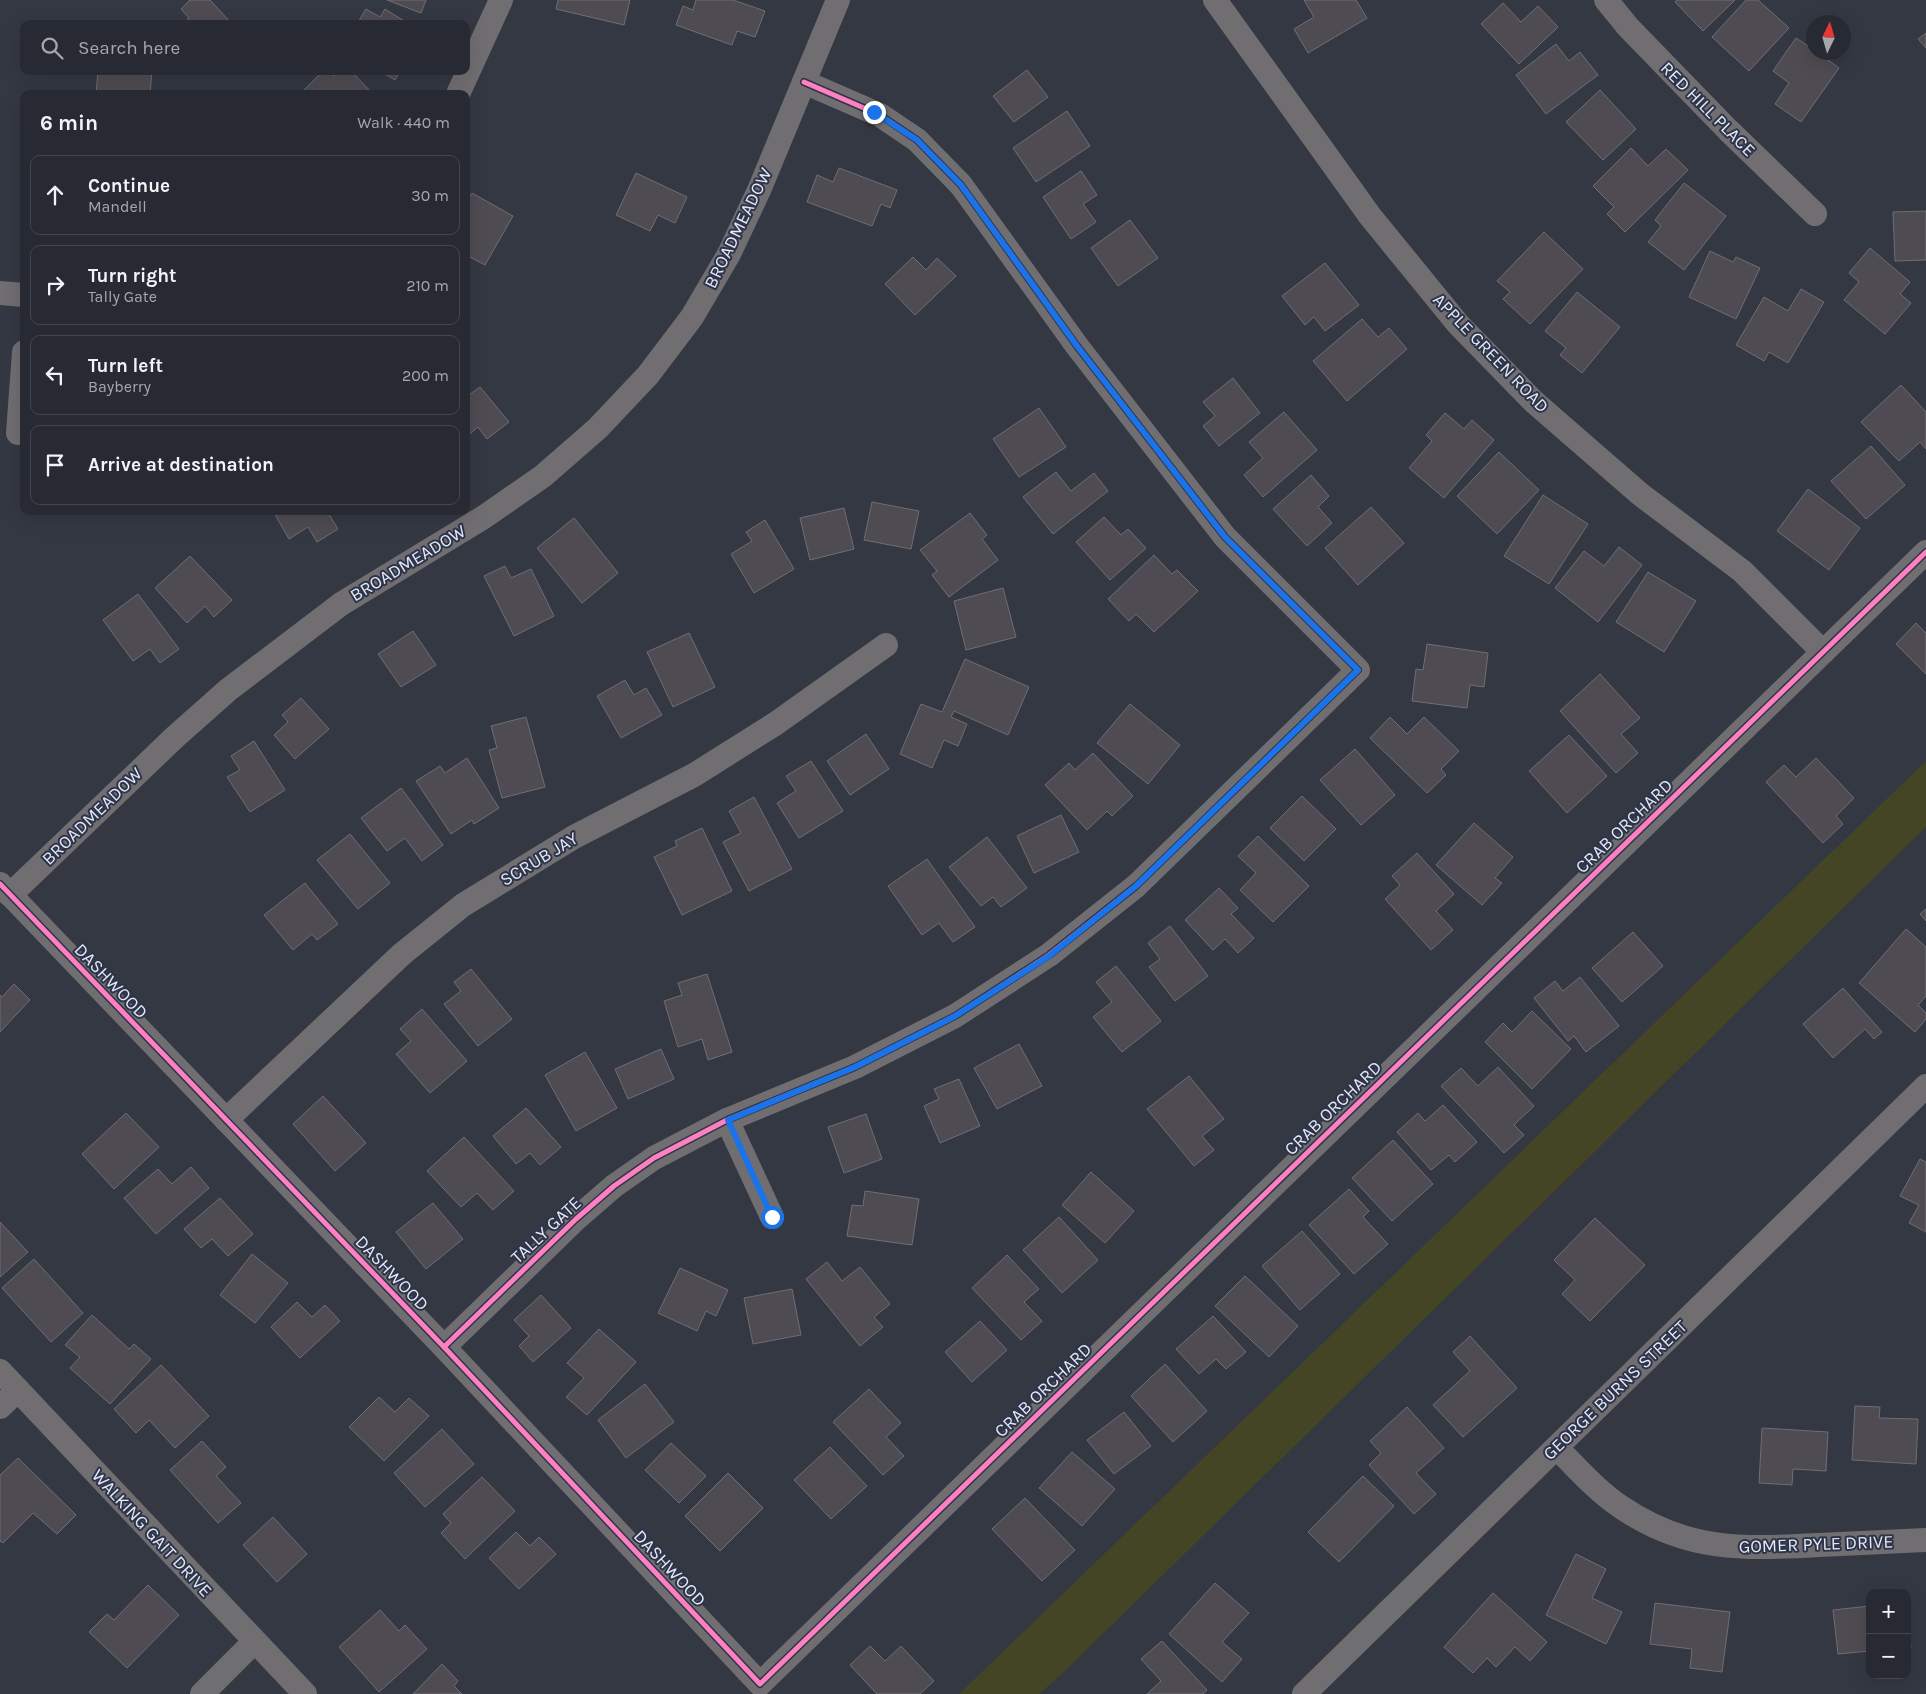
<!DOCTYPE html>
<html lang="en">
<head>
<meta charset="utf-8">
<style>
	:root { --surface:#272a32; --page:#2f323a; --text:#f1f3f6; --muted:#a4a7ac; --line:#43464d }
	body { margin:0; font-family:Karla,sans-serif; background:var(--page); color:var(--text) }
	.controls { position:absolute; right:15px; bottom:15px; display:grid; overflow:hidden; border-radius:10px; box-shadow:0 5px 20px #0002 }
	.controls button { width:45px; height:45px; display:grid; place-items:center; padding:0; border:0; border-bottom:1px solid var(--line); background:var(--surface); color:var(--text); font:25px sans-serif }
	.compass { position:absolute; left:1806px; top:15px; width:45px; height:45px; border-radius:50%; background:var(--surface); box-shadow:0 5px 20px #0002; rotate:5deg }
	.stop { position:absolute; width:15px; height:15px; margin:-11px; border:4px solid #1a73e8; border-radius:50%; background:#fff }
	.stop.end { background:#1a73e8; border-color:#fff; box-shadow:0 1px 5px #0008 }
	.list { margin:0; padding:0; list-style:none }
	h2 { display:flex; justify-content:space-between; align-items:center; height:65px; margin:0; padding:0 20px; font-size:21px }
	h2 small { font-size:16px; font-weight:400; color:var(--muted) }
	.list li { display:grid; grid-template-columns:32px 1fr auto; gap:15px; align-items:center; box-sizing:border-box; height:80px; margin:0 10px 10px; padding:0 10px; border:1px solid var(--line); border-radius:10px }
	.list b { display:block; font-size:19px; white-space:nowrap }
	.list p { margin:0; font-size:16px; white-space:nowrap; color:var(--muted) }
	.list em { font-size:16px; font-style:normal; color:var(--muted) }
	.icon { flex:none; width:28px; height:28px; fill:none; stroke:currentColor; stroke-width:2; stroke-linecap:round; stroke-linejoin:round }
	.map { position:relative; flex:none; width:1926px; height:1694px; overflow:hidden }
	.search { position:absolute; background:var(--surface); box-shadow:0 5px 20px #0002; left:20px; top:20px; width:450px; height:55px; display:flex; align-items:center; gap:12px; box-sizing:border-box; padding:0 18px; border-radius:10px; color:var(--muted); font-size:19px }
	.panel { position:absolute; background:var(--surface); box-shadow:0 5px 20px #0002; left:20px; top:90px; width:450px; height:425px; border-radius:10px }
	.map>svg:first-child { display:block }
	.green { fill:#434524 }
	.building { fill:#4f4b52; stroke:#706d74 }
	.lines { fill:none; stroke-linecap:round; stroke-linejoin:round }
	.street { stroke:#706e71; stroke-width:24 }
	.cycleway-casing { stroke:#2e3449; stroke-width:8 }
	.cycleway { stroke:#ff80c0; stroke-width:5 }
	.route { stroke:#1a73e8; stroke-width:6 }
	.labels { text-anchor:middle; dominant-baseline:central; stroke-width:4; stroke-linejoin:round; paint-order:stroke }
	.street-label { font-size:18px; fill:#e4e9f6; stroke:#2e3449 }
</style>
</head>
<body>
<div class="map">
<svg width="1926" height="1694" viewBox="0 0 1926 1694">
	<rect width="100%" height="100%" fill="#343843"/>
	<!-- green -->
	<path class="green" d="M1926,761v66l-863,846 -24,21h-80z"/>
	<!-- building -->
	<g class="building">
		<path d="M190,0h20l22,24h-50l7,-6 -8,-9z"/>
		<path d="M387,0h39l-5,13z"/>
		<path d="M558,0h72l-6,25 -68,-16z"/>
		<path d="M696,0h37l32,11 -10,26 -18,-6 -5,14 -56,-20 7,-19 10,4z"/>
		<path d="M1304,0h52l11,18 -59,35 -14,-24 20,-12z"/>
		<path d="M1677,0h58l-32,31 -28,-29z"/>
		<path d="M1746,0h12l31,28 -40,43 -37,-34z"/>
		<path d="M1503,3l18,19 17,-16 20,21 -39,37 -38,-40z"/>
		<path d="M366,9l14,8 5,-8 24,15h-52z"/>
		<path d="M1926,33v15l-8,-9z"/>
		<path d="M1796,38l18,12v2h3l22,16 -38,54 -26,-18 14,-21 -16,-12z"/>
		<path d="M1556,44l13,17 11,-9 18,23 -52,39 -30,-39z"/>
		<path d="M1027,70l21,27 -34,25 -21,-26z"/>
		<path d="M98,71h54l-2,23h-54z"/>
		<path d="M323,71h7l4,5 5,-5h12l21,22 -72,1z"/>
		<path d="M380,71h20l-5,9z"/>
		<path d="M1600,90l36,39 -33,31 -37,-38z"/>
		<path d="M1067,111l23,35 -54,36 -23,-34z"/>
		<path d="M1631,148l17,18 18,-17 22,21 -63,62 -18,-18 7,-7 -21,-21z"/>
		<path d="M839,168l58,22 -7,18 -9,-4 -9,22 -65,-24 10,-27 16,7z"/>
		<path d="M1081,171l16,24 -14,9 13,18 -25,17 -28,-42z"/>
		<path d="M636,173l51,24 -12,26 -17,-8 -8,16 -34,-16z"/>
		<path d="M1684,183l42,33 -42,54 -36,-28 13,-16 -6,-6z"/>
		<path d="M472,193l41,23 -28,49 -19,-10v-53z"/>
		<path d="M1926,211v49l-31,1 -2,-49z"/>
		<path d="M1130,220l28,38 -40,28 -27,-38z"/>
		<path d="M1544,232l39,37 -53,55 -27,-25 7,-7 -13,-11z"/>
		<path d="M1870,248l40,34 -10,12 11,9 -26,31 -41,-34 15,-18 -10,-9z"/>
		<path d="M1710,251l23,11 3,-5 24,11 -24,51 -47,-22z"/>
		<path d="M913,257l13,13 11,-12 19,18 -41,39 -30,-31z"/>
		<path d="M1325,263l34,42 -34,26 -11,-14 -9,8 -23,-29z"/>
		<path d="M1801,289l23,13 -36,61 -19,-11 -5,9 -28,-16 28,-48 24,14z"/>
		<path d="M1577,292l43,35 -38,46 -22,-18 6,-7 -21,-17z"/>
		<path d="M1362,319l16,18 11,-9 18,21 -60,52 -34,-40z"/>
		<path d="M1233,378l27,35 -41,33 -16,-20 12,-10 -12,-14z"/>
		<path d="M1901,385l25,27v37l-6,-7 -21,19 -38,-39z"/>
		<path d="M480,387l29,35 -22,17 -9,-12 -12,10v-40z"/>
		<path d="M1039,408l27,39 -47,30 -26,-38z"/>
		<path d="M1284,412l33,38 -54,47 -19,-22 19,-17 -14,-16z"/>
		<path d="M1445,413l19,16 8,-9 22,20 -50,58 -35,-30 23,-27 -6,-6z"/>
		<path d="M1871,446l34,39 -39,34 -35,-38z"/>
		<path d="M1499,452l40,38 -42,44 -40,-38z"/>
		<path d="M1056,472l15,19 23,-18 14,18 -55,43 -30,-37z"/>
		<path d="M1311,475l18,21 -11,11 14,16 -25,23 -34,-37z"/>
		<path d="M1808,489l52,39 -31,42 -52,-39z"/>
		<path d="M1543,495l45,29 -39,60 -45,-28z"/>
		<path d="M872,502l47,9 -8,38 -47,-9z"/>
		<path d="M1371,507l33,36 -46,42 -33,-37z"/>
		<path d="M844,508l10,41 -44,11 -10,-42z"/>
		<path d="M273,511h54l11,18 -21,13 -9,-15 -19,12z"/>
		<path d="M970,513l17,22 -5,4 16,21 -49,37 -17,-22 5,-4 -17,-21z"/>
		<path d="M1104,517l17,18 7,-6 18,19 -36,32 -34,-38z"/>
		<path d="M574,518l44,55 -36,30 -45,-55z"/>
		<path d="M765,520l29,49 -40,24 -23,-39 21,-13 -6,-9z"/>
		<path d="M1619,547l23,18 -44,57 -43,-34 29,-37 20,15z"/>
		<path d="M1154,555l18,19 5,-4 21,21 -44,41 -18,-18 -7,7 -21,-22z"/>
		<path d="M190,556l42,44 -18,17 -9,-11 -18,17 -32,-35z"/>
		<path d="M505,566l6,12 20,-9 23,47 -40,20 -30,-60z"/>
		<path d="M1648,572l48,29 -32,51 -48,-30z"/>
		<path d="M1003,588l13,49 -50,13 -12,-49z"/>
		<path d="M138,594l41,55 -19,14 -10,-14 -17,12 -30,-41z"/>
		<path d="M1916,623l10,10v41l-30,-30z"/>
		<path d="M413,631l23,34 -35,22 -23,-33z"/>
		<path d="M689,633l26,54 -42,20 -26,-55z"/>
		<path d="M1427,644l61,9 -4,34 -14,-2 -3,23 -55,-7 4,-32 7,1z"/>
		<path d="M965,659l64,28 -21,48 -54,-24 -3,6 16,7 -9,22 -14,-6 -12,28 -32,-14 21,-50 21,8z"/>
		<path d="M1600,674l40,44 -19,16 17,19 -22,20 -56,-62z"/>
		<path d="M625,680l9,15 12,-7 16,27 -41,23 -24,-42z"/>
		<path d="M301,698l28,31 -34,30 -21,-24 14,-13 -6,-7z"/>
		<path d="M1130,704l50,41 -32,39 -51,-41z"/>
		<path d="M526,717l19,70 -43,11 -13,-48 8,-2 -6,-22z"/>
		<path d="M1390,717l17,17 17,-17 35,34 -18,18 5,6 -19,18 -57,-55z"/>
		<path d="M866,734l23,35 -39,26 -23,-34z"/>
		<path d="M1569,735l38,41 -40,37 -38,-42z"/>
		<path d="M254,741l31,49 -35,22 -23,-35 13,-7 -9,-14z"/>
		<path d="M1355,749l40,46 -34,30 -41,-45z"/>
		<path d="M1093,753l40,43 -21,20 -5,-5 -20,19 -42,-45 24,-22 6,7z"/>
		<path d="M467,758l32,50 -25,16 -2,-4 -21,14 -35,-53 24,-15 5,7z"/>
		<path d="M1816,758l38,40 -18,18 7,8 -20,19 -57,-61 18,-17 12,12z"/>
		<path d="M811,761l32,50 -44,27 -22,-35 19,-12 -10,-15z"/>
		<path d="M401,788l42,57 -21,16 -17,-23 -18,13 -26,-33z"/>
		<path d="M1302,796l34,33 -32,32 -34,-33z"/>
		<path d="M754,797l38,72 -43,22 -26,-49 18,-9 -12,-22z"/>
		<path d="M1061,815l18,37 -45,21 -17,-37z"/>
		<path d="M1474,823l39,34 -18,21 7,5 -20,22 -46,-40z"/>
		<path d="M702,828l30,63 -50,24 -28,-58 23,-11 -2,-5z"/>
		<path d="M350,834l40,49 -32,26 -41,-49z"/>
		<path d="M1258,836l51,50 -36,36 -33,-32 16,-17 -18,-17z"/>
		<path d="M987,837l40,51 -26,19 -8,-10 -12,9 -32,-39z"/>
		<path d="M1417,853l37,41 -18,17 17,19 -22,20 -46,-51 15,-14 -8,-9z"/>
		<path d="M927,859l48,68 -22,15 -14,-19 -17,12 -34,-49z"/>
		<path d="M305,883l33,41 -21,16 -5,-6 -19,16 -29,-35z"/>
		<path d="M1219,888l19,20 -7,6 23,24 -16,15 -13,-14 -12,11 -28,-30z"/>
		<path d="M1926,909v12l-6,-7z"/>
		<path d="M1170,926l38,50 -33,25 -26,-34 11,-8 -12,-16z"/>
		<path d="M1906,929l20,18v49l-8,9 8,8v6l-11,13 -56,-49z"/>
		<path d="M1633,932l30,34 -41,36 -30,-34z"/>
		<path d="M1116,966l45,55 -39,31 -29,-35 19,-15 -16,-20z"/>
		<path d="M471,969l41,50 -34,27 -34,-42 17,-13 -7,-9z"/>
		<path d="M707,974l25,78 -24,8 -6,-21 -24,8 -14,-46 18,-6 -4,-12z"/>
		<path d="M1580,977l39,49 -33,26 -12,-16 -6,5 -34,-43 21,-17 8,10z"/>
		<path d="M14,984l16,16 -30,32v-37l2,2z"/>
		<path d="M1843,988l39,44 -8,7 -9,-10 -32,29 -30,-34z"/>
		<path d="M422,1009l45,52 -37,32 -34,-39 15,-13 -11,-12z"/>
		<path d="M1532,1011l39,38 -39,40 -47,-47 18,-19 9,9z"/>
		<path d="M1019,1044l23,42 -45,23 -23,-41z"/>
		<path d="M661,1049l13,30 -46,20 -13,-30z"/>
		<path d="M585,1052l32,56 -41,23 -31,-56z"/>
		<path d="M1498,1067l36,39 -20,19 10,10 -20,18 -63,-67 20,-18 17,18z"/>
		<path d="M1189,1076l35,43 -22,17 12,14 -20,16 -47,-57z"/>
		<path d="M959,1079l21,47 -40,17 -16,-37 15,-7 -5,-10z"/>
		<path d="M323,1096l43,47 -31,28 -42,-47z"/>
		<path d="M1443,1105l34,37 -22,20 -6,-7 -18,15 -34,-38 21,-19 7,8z"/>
		<path d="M526,1108l35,39 -21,18 -10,-12 -14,11 -23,-28z"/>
		<path d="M126,1113l33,34 -45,42 -32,-35z"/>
		<path d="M866,1114l16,45 -38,14 -16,-46z"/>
		<path d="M464,1137l50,54 -21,19 -16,-17 -16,14 -34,-36z"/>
		<path d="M1393,1140l40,44 -41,37 -40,-43z"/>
		<path d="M1920,1159l6,3v70l-17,-9 10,-18 -19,-9z"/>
		<path d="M191,1167l18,21 -53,46 -32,-36 34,-29 14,15z"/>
		<path d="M1091,1172l43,39 -29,32 -43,-38z"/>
		<path d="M1349,1189l20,22 -6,6 25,27 -34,30 -45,-49z"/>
		<path d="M865,1191l54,8 -7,46 -65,-9 5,-31 11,1z"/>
		<path d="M220,1198l33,36 -25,22 -16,-17 -11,9 -17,-19z"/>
		<path d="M433,1203l30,36 -37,30 -30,-37z"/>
		<path d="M1059,1217l39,43 -36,33 -39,-43z"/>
		<path d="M1595,1218l50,47 -55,56 -28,-27 13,-14 -21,-20z"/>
		<path d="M0,1222l28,30 -28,25z"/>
		<path d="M1302,1231l38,43 -40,36 -38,-44z"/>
		<path d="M252,1254l36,29 -33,40 -35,-28z"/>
		<path d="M1007,1255l32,34 -15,13 18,19 -21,19 -49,-52z"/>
		<path d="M34,1259l49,54 -32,29 -49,-54z"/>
		<path d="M827,1262l15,19 18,-14 30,37 -16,13 9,10 -23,19 -54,-67z"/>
		<path d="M680,1268l48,22 -12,26 -10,-5 -9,20 -39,-18z"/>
		<path d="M1245,1276l53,50 -29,31 -54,-51z"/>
		<path d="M792,1289l9,46 -48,9 -9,-46z"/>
		<path d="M541,1295l30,33 -38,34 -14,-16 10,-10 -15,-16z"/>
		<path d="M297,1302l15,15 13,-12 15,16 -40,37 -29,-31z"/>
		<path d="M92,1315l37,34 5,-5 17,15 -41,45 -40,-36 10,-11 -15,-12z"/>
		<path d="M1213,1316l33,36 -20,17 -10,-10 -17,15 -23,-25z"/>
		<path d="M980,1321l27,29 -35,32 -27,-30z"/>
		<path d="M599,1329l37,33 -49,53 -21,-18 18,-19 -17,-15z"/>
		<path d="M1470,1336l47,52 -54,49 -30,-32 37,-34 -17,-19z"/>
		<path d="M1165,1364l42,47 -34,31 -42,-46z"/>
		<path d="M161,1365l48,51 -34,32 -26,-28 -13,13 -22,-24z"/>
		<path d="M645,1384l29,38 -48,36 -28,-38z"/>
		<path d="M869,1389l32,34 -15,14 18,19 -21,19 -50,-53z"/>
		<path d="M379,1397l16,15 14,-14 20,18 -45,45 -35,-34z"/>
		<path d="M1855,1406l25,1 -1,11 39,1 -2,45 -64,-4z"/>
		<path d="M1407,1407l37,41 -28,25 20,21 -22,20 -45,-49 12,-12 -11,-12z"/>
		<path d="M1124,1412l27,34 -37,28 -27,-34z"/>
		<path d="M1762,1428l66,4 -2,39 -33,-2 -1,16 -33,-2z"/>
		<path d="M442,1429l32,35 -49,43 -31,-34z"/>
		<path d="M202,1441l24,26 -10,9 25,27 -23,20 -48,-53z"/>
		<path d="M671,1443l35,33 -27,27 -34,-33z"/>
		<path d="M830,1447l37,39 -36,33 -37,-39z"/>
		<path d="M1072,1452l43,37 -33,37 -43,-38z"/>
		<path d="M18,1458l58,57 -19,19 -24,-21 -30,30 -3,-2v-66z"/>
		<path d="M728,1473l35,35 -43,43 -35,-35z"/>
		<path d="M1363,1476l31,30 -55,56 -31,-30z"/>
		<path d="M482,1477l33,34 -50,48 -24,-26 10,-10 -8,-9z"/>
		<path d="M1025,1498l50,52 -33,31 -50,-52z"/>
		<path d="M273,1517l34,37 -30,28 -34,-37z"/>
		<path d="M516,1532l14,14 9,-9 17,17 -37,35 -30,-31z"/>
		<path d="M1576,1554l30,15 -14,29 30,14 -16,32 -60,-29z"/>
		<path d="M1215,1583l34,30 -27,29 20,17 -20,23 -53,-48z"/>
		<path d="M148,1585l31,30 -52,53 -38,-36 18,-18 7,6z"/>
		<path d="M1493,1593l54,49 -17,19 -15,-14 -19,20 -9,-9 -14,15 -29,-26z"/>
		<path d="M1655,1603l75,9 -8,60 -32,-4 2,-19 -42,-5z"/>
		<path d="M1870,1606v45l-32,3 -5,-44z"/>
		<path d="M380,1610l19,21 6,-6 22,24 -48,43 -40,-45z"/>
		<path d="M1907,1612l4,35 -4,1z"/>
		<path d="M1162,1641l45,49 -4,4h-56l14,-13 -20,-22z"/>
		<path d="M870,1646l15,15 16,-15 33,35 -14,13h-43l-27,-29z"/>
		<path d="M442,1664l16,17 -4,5 8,8h-49z"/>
	</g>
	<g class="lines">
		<!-- street -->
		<g class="street">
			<path d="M1215,0l155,216 88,108 75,77 107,93 102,77 81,81"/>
			<path d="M1606,0l22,27 100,103 87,84"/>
			<path d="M458,94l43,-94"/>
			<path d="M0,293l24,2"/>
			<path d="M18,433l6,-81"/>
			<path d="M0,884l444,463 316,337 1166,-1132"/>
			<path d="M10,895l165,-158 53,-47 113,-86 143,-87 59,-41 55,-48 50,-53 44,-58 37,-63 31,-66 78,-188"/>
			<path d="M226,1120l176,-166 61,-49 111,-68 120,-62 81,-51 111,-79"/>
			<path d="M727,1120l45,97"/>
			<path d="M444,1347l132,-128 38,-33 40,-28 73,-38 128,-53 100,-51 94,-61 87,-69 222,-216 -133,-133 -148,-191 -116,-161 -44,-45 -37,-25 -76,-33"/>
			<path d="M0,1371l305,323"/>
			<path d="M0,1407l18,-17"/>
			<path d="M1557,1448c20,20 40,43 64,59 66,45 123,42 198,38 36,-2 71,-3 107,-5"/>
			<path d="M202,1694l52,-52"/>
			<path d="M1304,1694l622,-608"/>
		</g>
		<!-- cycleway casing -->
		<g class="cycleway-casing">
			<g id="cycleway">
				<path d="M0,884l444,463 316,337 1166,-1132"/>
				<path d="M444,1347l132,-128 38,-33 40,-28 73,-38 128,-53 100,-51 94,-61 87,-69 222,-216 -133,-133 -148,-191 -116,-161 -44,-45 -37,-25 -76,-33"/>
			</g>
		</g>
		<!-- cycleway -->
		<use href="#cycleway" class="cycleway"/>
	</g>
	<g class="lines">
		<!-- route -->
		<path class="route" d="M772,1217l-44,-97 127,-53 100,-51 94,-60 87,-70 222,-216 -133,-133 -148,-191 -116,-161 -44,-45 -43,-28"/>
	</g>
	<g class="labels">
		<!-- street labels -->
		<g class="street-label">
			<text transform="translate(1708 109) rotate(45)">RED HILL PLACE</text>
			<text transform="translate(738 228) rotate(-64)">BROADMEADOW</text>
			<text transform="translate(1491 353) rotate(46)">APPLE GREEN ROAD</text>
			<text transform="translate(408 563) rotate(-31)">BROADMEADOW</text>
			<text transform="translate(92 816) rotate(-44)">BROADMEADOW</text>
			<text transform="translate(1624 826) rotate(-44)">CRAB ORCHARD</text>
			<text transform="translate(539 859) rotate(-31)">SCRUB JAY</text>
			<text transform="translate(111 981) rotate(46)">DASHWOOD</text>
			<text transform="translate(1333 1108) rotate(-44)">CRAB ORCHARD</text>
			<text transform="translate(546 1230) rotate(-43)">TALLY GATE</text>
			<text transform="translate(392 1273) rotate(46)">DASHWOOD</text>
			<text transform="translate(1043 1390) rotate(-44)">CRAB ORCHARD</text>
			<text transform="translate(1615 1390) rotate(-44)">GEORGE BURNS STREET</text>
			<text transform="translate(152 1533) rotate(47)">WALKING GAIT DRIVE</text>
			<text transform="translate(1816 1544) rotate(-2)">GOMER PYLE DRIVE</text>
			<text transform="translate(670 1568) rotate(47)">DASHWOOD</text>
		</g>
	</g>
</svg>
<div class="controls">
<button>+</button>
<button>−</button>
</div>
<svg class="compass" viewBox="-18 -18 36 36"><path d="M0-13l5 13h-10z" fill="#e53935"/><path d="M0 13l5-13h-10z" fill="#a4a7ac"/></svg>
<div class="stop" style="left:772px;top:1217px"></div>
<div class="stop end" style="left:874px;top:112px"></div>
<div class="search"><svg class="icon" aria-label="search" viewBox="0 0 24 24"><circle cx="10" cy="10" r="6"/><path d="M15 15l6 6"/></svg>Search here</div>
<section class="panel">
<h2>6 min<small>Walk · 440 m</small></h2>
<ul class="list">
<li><svg class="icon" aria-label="ahead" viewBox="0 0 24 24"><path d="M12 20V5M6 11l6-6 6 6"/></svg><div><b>Continue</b><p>Mandell</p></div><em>30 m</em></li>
<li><svg class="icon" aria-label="right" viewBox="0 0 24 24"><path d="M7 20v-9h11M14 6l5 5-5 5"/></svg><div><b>Turn right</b><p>Tally Gate</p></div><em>210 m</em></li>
<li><svg class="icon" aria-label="left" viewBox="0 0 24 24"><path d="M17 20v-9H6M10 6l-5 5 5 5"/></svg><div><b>Turn left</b><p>Bayberry</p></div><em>200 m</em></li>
<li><svg class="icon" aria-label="arrive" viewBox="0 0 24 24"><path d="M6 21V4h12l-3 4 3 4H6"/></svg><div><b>Arrive at destination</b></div></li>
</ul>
</section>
</div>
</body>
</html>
